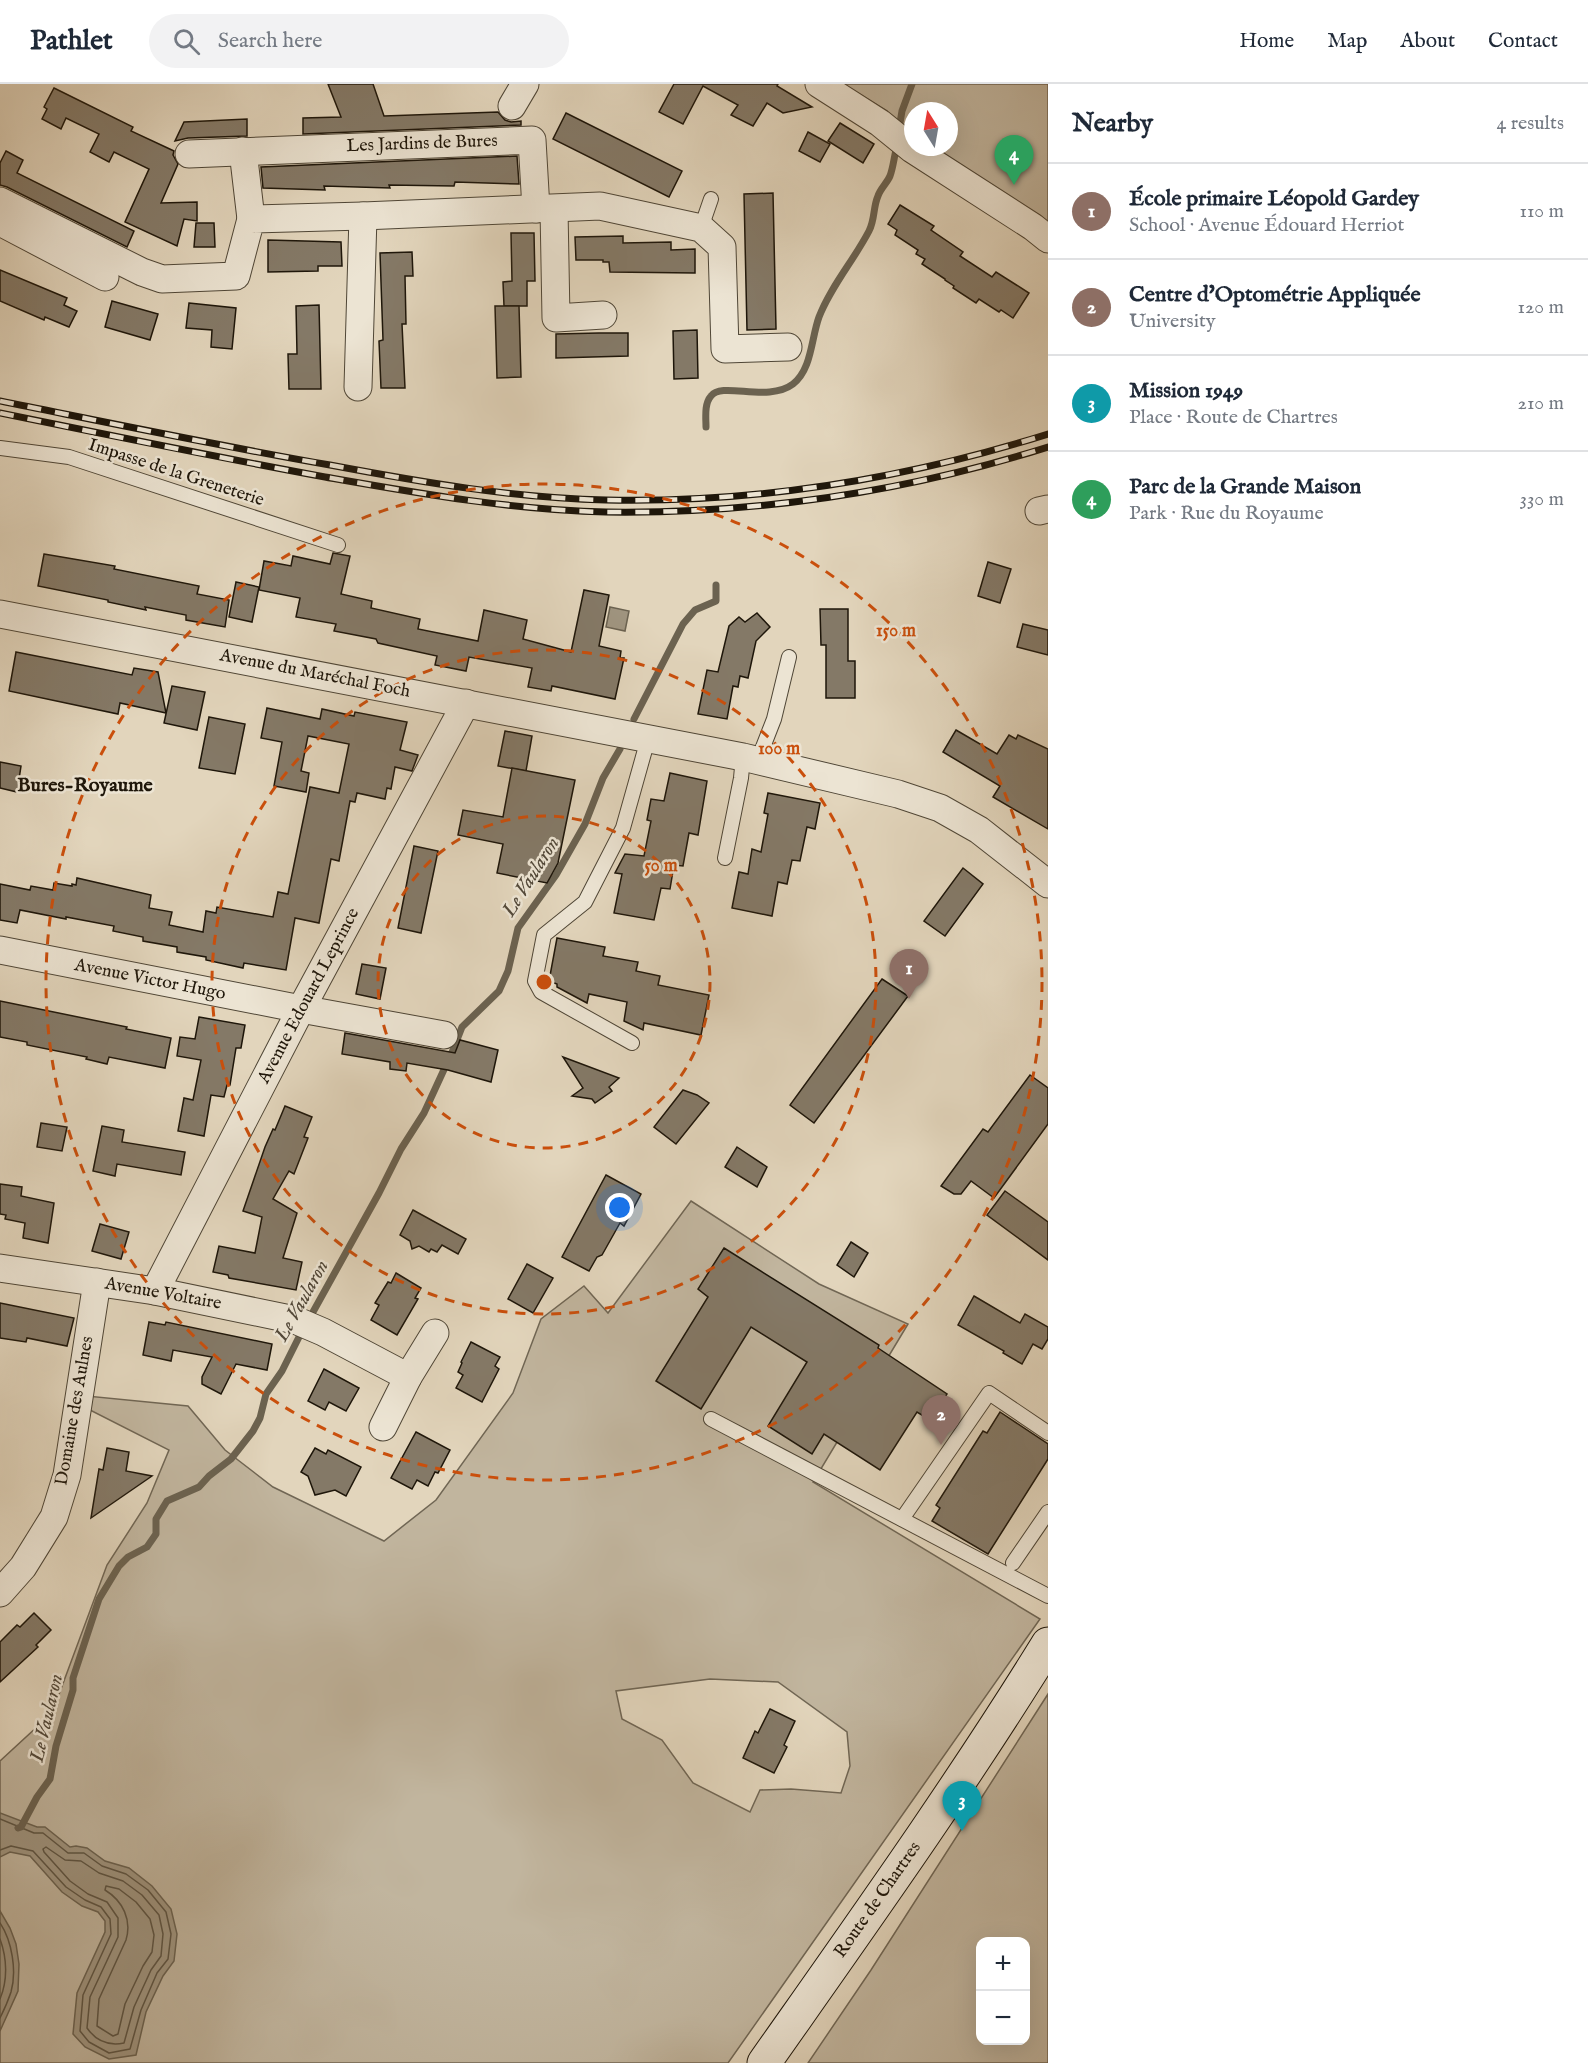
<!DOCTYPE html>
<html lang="en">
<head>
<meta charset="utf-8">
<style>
	:root { --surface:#fff; --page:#f2f2f3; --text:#1f2937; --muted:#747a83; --line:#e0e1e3; --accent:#d93025 }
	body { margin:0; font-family:"IM FELL English",serif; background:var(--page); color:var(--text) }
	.controls { position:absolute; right:18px; bottom:18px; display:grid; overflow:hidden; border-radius:12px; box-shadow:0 6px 24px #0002 }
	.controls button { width:54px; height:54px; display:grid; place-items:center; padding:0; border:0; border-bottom:2px solid var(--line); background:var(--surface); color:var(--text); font:30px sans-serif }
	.compass { position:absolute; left:904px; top:18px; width:54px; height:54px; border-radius:50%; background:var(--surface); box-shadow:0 6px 24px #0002; rotate:349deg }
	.you { position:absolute; left:620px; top:1124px; width:21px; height:21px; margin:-15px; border:4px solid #fff; border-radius:50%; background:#1a73e8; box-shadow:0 0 0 9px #1a73e833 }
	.badge { display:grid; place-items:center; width:39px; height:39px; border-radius:50%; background:var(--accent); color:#fff; font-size:20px; font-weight:700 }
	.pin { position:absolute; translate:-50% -50px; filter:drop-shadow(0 2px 3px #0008) }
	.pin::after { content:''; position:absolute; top:32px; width:21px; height:18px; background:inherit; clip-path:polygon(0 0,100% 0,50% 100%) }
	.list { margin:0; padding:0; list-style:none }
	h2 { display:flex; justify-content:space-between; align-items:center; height:78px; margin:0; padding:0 24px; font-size:26px }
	h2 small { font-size:20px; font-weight:400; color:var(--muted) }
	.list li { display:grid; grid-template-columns:39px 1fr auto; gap:18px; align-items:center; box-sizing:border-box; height:96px; padding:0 24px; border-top:2px solid var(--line) }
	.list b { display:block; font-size:22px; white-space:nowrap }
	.list p { margin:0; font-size:20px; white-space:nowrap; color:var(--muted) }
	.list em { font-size:20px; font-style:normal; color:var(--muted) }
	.icon { flex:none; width:33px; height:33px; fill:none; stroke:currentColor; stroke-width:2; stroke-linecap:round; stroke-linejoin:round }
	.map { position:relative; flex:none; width:1048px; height:1979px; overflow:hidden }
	header { display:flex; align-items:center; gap:36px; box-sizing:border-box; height:84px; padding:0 30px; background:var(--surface); border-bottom:2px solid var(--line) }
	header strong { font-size:28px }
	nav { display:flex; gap:33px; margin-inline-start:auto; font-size:21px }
	.search { width:420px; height:54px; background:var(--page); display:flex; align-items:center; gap:15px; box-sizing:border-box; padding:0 21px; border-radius:33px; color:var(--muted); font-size:22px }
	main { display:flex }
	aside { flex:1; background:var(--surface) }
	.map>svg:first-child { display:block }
	.green { fill:#c1b59e; stroke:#706654; stroke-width:1.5; fill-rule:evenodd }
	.water { fill:#9f947f; stroke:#6b6250; stroke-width:1.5 }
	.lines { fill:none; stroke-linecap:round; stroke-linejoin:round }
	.shore { stroke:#5e5544; stroke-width:1.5 }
	.stream { stroke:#6b6250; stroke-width:7 }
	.building { fill:#847967; stroke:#1e160a; stroke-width:1.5 }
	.lane-casing { stroke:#4f4636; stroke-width:16 }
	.street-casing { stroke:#4f4636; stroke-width:29 }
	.secondary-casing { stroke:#1e160a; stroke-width:35 }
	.lane { stroke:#ece4d3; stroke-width:14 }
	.street { stroke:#ece4d3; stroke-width:27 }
	.secondary { stroke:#ece4d3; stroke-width:33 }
	.rail-casing { stroke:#1e160a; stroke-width:7 }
	.rail { stroke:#ece4d3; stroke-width:4.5; stroke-dasharray:14; stroke-linecap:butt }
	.ring { fill:none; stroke:#ca4f0c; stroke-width:3; stroke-dasharray:10 8 }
	.labels { text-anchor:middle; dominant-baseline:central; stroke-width:5; stroke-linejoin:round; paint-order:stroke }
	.street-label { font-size:18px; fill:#1e160a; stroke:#ece4d3 }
	.neighbourhood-label { font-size:20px; font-weight:bold; fill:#1e160a; stroke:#ece4d3 }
	.water-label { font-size:20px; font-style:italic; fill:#524839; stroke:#ece4d3 }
	.centre { fill:#ca4f0c; stroke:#ece4d3; stroke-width:3 }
	.ring-label { font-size:18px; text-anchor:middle; font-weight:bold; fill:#ca4f0c; stroke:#ece4d3; stroke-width:5; stroke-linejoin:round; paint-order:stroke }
</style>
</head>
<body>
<header>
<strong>Pathlet</strong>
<div class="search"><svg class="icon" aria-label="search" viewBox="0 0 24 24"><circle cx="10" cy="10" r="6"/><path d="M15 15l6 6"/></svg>Search here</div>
<nav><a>Home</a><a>Map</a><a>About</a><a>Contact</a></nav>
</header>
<main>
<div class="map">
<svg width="1048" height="1979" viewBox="0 0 1048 1979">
	<rect width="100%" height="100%" fill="#e2d5bc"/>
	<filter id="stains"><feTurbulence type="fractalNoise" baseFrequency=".00333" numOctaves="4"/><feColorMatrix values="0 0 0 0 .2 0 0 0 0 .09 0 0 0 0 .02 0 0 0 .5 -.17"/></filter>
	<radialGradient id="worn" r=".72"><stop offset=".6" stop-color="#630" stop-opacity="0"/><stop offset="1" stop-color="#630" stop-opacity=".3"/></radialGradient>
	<!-- green -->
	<g class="green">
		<path d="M843,0h205v148l-126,-85h27v-36h-36v30l-23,-14 -3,-16z"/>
		<path d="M691,1117l128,83 89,40 -95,158 227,137 -312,444h-728v-302l52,-48 55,-148 40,-62 22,-53 -81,-41 -1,-13 101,10 37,44 48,37 111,54 52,-41 77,-107 28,-74 43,-33 24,27zM710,1595l68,3 69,50 3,34 -9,27 -50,-4 -31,1 -10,22 -57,-29 -31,-43 -40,-21 -6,-28z"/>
		<path d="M1048,1610v369h-240l63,-93zM981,1858h45v98h-45z"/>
	</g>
	<!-- water -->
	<g class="water">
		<path d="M610,523l19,4 -4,20 -19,-4z"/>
		<path d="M0,1729l37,14h8l25,20 6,-1 11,2 18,13 24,7 23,18 19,23 6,25 -3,27 -11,15 -17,36 -10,43 -27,4 -24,-12 -12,-13 4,-41 28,-61v-11l-7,-9 -16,-6 -20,-14 -32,-36 -20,-4 -10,5z"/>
		<path d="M0,1827l10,17 6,16 3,20 -1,27 -18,40z"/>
	</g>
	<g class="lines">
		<!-- shore -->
		<g class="shore">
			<path d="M0,1735l34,14h9l25,20h16l18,13 24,8 22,16 18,22 5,22 -3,25 -11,14 -16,37 -11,39 -21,4 -20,-11 -9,-11 3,-36 28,-61 -1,-15 -9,-12 -16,-7 -19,-13 -33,-36 -22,-5 -11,4"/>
			<path d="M46,1763l19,13 16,1 18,12 24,8 19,14 17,20 4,19 -2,22 -10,14 -17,37 -10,36c-15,3 -28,-2 -37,-15l3,-31 28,-60v-19l-11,-16 -19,-8 -18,-13 -26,-29 -1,-3z"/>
			<path d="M106,1802l13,3 17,13 14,17 4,16 -2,17 -9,14 -18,38 -7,30 -5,2 -16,-10 2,-27 27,-59c6,-20 -3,-39 -21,-50z"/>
			<path d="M0,1839c12,18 17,48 11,69 -3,9 -7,18 -11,26"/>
			<path d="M0,1855c7,19 8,41 0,60"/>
		</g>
		<!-- stream -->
		<g class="stream">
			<path d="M900,39l2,-12 10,-27"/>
			<path d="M706,343c0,-9 -2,-23 5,-31 11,-15 57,7 82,-12 19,-15 18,-45 26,-67 12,-31 35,-57 50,-86 6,-11 4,-24 9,-35 2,-7 9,-13 12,-20 3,-8 4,-18 6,-26"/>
			<path d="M634,635l49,-95 12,-14 21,-9v-16"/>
			<path d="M308,1237l71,-128 22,-44 23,-36 29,-63 9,-23 37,-36 9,-20 10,-43 38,-53 29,-51 18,-46 17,-29"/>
			<path d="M18,1744l3,-1 16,-30 13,-18 6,-33 17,-56v-12l26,-79 20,-33 9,-9 19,-10 9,-13v-15l11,-18 32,-14 10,-11 22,-17 22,-28 7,-13 6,-24 16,-23 20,-40"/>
		</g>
	</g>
	<!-- building -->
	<g class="building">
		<path d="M328,0h45l11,32 114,-4 7,8 6,2 10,-1v4l-218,9v-16l38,-1z"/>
		<path d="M674,0h104l-1,2 35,21 -29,6 -16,-10 -14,23 -22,-11 7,-10 -35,-19 -20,38 -24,-12z"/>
		<path d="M54,4l79,39 -2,4 43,20 -1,4 5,9 -17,39 36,-1v19l-13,-2 -7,27 -52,-24 24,-53 -35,-17 -5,10 -19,-10 9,-18 -33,-16 -5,11 -19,-10 5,-10 -3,-2z"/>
		<path d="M566,29l116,58 -13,26 -116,-58z"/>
		<path d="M247,35v17l-59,2 -13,3 9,-19z"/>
		<path d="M840,39l34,21 -11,19 -35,-22z"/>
		<path d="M808,48l22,12 -10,18 -21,-11z"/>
		<path d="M6,67l17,9 -6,13 117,58 -7,16 -120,-60 -7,-2v-22z"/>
		<path d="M517,72l2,28 -64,-2 -1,4 -65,-1 1,3 -66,-2 1,4 -62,-2 -2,-21z"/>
		<path d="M773,109l3,136 -29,1 -3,-136z"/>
		<path d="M900,121l34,21 -3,4 32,22 -3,4 32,21 4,-5 33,21 -16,25 -12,-8 -2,2 -20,-13 -3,4 -23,-15 1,-2 -9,-6v-1l-23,-15 3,-5 -9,-5 2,-4 -23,-15 2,-5 -9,-6z"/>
		<path d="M196,139h18l1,24h-21z"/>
		<path d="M511,149h23l1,48h-8v25h-23l-1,-24 9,-1z"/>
		<path d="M623,152v7l48,-1v8l24,-1v24l-85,-1 -1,-10h-6v-2h-27l-1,-23z"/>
		<path d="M268,156l73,2 1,24h-24v5l-50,1z"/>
		<path d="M412,168l1,24h-8l1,48h-4l3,64h-24l-2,-47 4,-1 -3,-87z"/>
		<path d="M0,186l67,28 -3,7 13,6 -8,16 -24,-10 -1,3 -44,-19z"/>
		<path d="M112,217l46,13 -8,26 -45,-13z"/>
		<path d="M189,219l47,5 -4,41 -21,-2 1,-17 -26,-2z"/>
		<path d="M319,221l2,84h-32l-1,-35h9l-1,-48z"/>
		<path d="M495,222h24l2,71 -24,1z"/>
		<path d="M697,246l1,48 -24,1 -1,-48z"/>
		<path d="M599,249h29v23l-72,2v-24z"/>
		<path d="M333,469l17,3 -9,38 31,7 -1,7 49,11 -2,10 60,12 6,-31 43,10 -4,19 48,13 13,-62 25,5 -10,51 22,5 -1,7h4l-9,41 -63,-13 -1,5 -23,-4 4,-19 -63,-11 -3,14 -31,-6 2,-9 -59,-13 -2,-4 -42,-8 2,-7 -40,-7 4,-19 -41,-8 5,-29 27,5 2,-10 37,8z"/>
		<path d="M44,470l71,12 -1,3 85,17 -2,8 32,6 -4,27 -39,-7v-5l-41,-8 1,3 -38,-8v-2l-70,-14z"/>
		<path d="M988,478l23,7 -11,34 -22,-7z"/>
		<path d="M236,498l23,5 -7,35 -23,-5z"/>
		<path d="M820,525h28v52h7v37h-29v-53h-5z"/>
		<path d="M757,529l13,14 -14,14 -8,37 -8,-2 -2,11 -5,-1 -6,33 -29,-5 9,-44 11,2 11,-46 10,-9 6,5z"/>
		<path d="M1023,540l25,6v25l-31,-8z"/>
		<path d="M16,568l116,23 2,-7 24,4 8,41 -46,-10 -2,11 -109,-23z"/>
		<path d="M172,602l33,6 -8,38 -33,-7z"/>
		<path d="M267,624l53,11 2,-10 32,7 1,-4 52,10 -7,28 18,5 -6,16 -17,-4 -4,22 -4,-1 -2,11 -28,-6 -2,9 -5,-1 -11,60 -8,-2 -12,64 -24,-5 -9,52 -42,-7 -1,5 -37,-8v-3l-29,-5v-5l-34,-6v-4l-30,-6 1,-5 -48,-9v2l-46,-9 -3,13 -17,-3v-36l30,6 1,-4 22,4 1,-7 18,3v-2l4,1 1,-7 74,17 -2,13 23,4 -3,13 34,7 3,-21 10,2 1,-6 56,10 5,-25 10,2 22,-107 29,6 10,-49 -41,-8 -7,35 8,2 -3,19 -32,-6 8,-44 -21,-4z"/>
		<path d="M209,633l36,7 -10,50 -36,-6z"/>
		<path d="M956,646l41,24 12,-19 7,4 2,-4 30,14v80l-55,-32 7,-11 -57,-34z"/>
		<path d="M505,647l27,5 -6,35 -28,-5z"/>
		<path d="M0,678l21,4 -4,26 -17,-4z"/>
		<path d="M512,684l63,12 -17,83 -11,20 -50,-10 6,-29 -45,-9 5,-25 40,7z"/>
		<path d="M670,689l37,8 -9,54 -9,-2 -6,33 -9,-1 -4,24 -9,-1 -7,32 -40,-7 8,-39 -7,-1 10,-19 19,2 7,-35 -4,-1 4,-21 13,2z"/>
		<path d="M768,709l52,10 -5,26 -8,-2 -7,34 -8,-1 -5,24 -9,-2 -6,34 -40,-8 7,-36 9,2 4,-25 9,3 7,-38 -4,-1z"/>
		<path d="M414,762l24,5 -17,82 -23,-5z"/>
		<path d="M963,784l20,16 -38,52 -21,-15z"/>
		<path d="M557,854l48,9 -2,9 35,6 -2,9 24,5 -2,9 51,10 -8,40 -57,-12 -1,7 -19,-9 3,-19 -38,-8 -2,9 -30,-16v-3l-8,-3z"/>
		<path d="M362,880l24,4 -6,31 -24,-5z"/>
		<path d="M882,895l26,17 -94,127 -24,-18z"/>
		<path d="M0,917l127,26 -1,2 45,9 -6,30 -56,-11 -2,7 -21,-5 1,-2 -60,-12v-3l-27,-5z"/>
		<path d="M199,933l46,8 -4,23h-5l-6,37h-3l-3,12 -13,-2 -7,41 -26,-5 6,-33 9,2 8,-40 -24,-4 3,-19 15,2z"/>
		<path d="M345,949l110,20 5,-13 38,10 -7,32 -43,-12 -41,-7 -1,8 -16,-2v-7l-48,-8z"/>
		<path d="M563,973l56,21 -10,9 3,4 -17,12 -3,-4 -20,-3 11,-8z"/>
		<path d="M1030,991l18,13v36l-54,74 -23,-17 -10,13h-7l-13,-8 42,-57 5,3z"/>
		<path d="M683,1006l14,5 12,8 -33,41 -22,-17z"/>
		<path d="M285,1022l27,11 -8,20 4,1 -14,36 -5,-3 -16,28 24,14 -14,45 19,4 -6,28 -67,-12 -1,-3 -15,-3 6,-26 36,7 7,-36 -19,-6 22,-64 8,-18 2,1z"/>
		<path d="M41,1039l26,4 -5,24 -25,-4z"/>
		<path d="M102,1042l22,4 -2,12 63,10 -4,23 -64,-11 -2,12 -22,-5z"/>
		<path d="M737,1063l30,20 -10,20 -32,-20z"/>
		<path d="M606,1091l35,19 -17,32 -4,-3 -18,32 -5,2 -8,14 -27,-14z"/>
		<path d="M0,1100l22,3 -1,9 33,7 -6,40 -25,-5 2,-15 -20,-4 1,-4 -6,-1z"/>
		<path d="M1005,1107l43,31v38l-61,-45z"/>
		<path d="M413,1126l53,29 -8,15 -16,-9 -5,7 -6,-3 -2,3 -10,-6 -7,3 -2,-8 -10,-6z"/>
		<path d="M100,1140l29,8 -8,27 -29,-8z"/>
		<path d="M851,1158l17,11 -14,24 -17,-12z"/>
		<path d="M724,1164l155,97 -1,3 69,46 -17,26 -13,-8 -37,58 -56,-36 -12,20 -44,-28 39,-64 -56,-35 -50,82 -45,-28 52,-84 -10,-8z"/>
		<path d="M527,1180l26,14 -20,35 -25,-14z"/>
		<path d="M396,1189l25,15 -6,10 3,1 -21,36 -26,-15 8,-15 -4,-2 13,-21 3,1z"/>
		<path d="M974,1212l46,27 5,-9 23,13v12l-6,10 -9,-5 -11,20 -19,-11 1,-2 -46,-26z"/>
		<path d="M0,1219l74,15 -7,28 -40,-8 -1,4 -26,-4z"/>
		<path d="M149,1238l16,3 1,-3 106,22 -5,26 -31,-6 -15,30 -19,-10v-7l10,-20 -39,-7 -2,11 -28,-6z"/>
		<path d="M471,1258l29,15 -5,9 4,3 -17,33 -26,-14 7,-13 -5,-3 4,-9 -1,-1z"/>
		<path d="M324,1285l35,19 -13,23 -17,-9 -4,8 -17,-9z"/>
		<path d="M1000,1328l48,32v15l-60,95 -56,-33 8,-13 -4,-3 47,-74 4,2z"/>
		<path d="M416,1348l34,18 -12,23 -3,-1 -7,14 -11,-6 -5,9 -21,-11z"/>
		<path d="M107,1364l22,4 -3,19 26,5 -61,42 8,-49 4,1z"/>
		<path d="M315,1364l11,6 2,-4 33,17 -15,29 -11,-6 -20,5 -7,-19 -7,-4z"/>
		<path d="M34,1529l17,17 -15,15 2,2 -38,35v-40l17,-17 3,2z"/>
		<path d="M770,1625l25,12 -11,24 3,2 -13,26 -31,-15 12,-27 3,2z"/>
	</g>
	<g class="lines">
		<!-- lane casing -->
		<g class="lane-casing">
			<g id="lane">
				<path d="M701,144l10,-29"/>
				<path d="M0,364l69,9 269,88"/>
				<path d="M758,676l16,-41 15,-62"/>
				<path d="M725,774l16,-80 2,-21"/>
				<path d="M632,959l-91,-51 -6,-11 9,-46 41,-33 38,-74 25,-89"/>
				<path d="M711,1335l337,177"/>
				<path d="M902,1435l87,-126 59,40"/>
				<path d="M1013,1479l35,-51"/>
			</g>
		</g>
		<!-- street casing -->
		<g class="street-casing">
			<g id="street">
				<path d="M819,0l61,39 32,26 121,78 15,12"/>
				<path d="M512,22l13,-22"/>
				<path d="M243,67l8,68"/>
				<path d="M189,70l343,-14 4,69"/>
				<path d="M0,117l142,71 20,7 74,-3 15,-57 112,-3 237,-10 101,22 21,19 3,102 63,-2"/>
				<path d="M554,125l2,109 47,-3"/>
				<path d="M0,138l105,55"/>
				<path d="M358,303l5,-171"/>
				<path d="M1039,427l9,-2"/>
				<path d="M0,530l743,143 155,37 42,14 39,22 69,54"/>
				<path d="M0,866l301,59 143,26"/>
				<path d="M0,1184l155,23 140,29 28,12 85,45 -25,50"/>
				<path d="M155,1207l146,-282 165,-306"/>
				<path d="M408,1293l27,-44"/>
				<path d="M0,1509l23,-26 31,-50 13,-42 30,-193"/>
			</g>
		</g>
		<!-- secondary casing -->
		<g class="secondary-casing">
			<path id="secondary" d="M764,1979c97,-138 195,-275 284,-419"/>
		</g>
		<!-- lane -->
		<use href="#lane" class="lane"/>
		<!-- street -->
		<use href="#street" class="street"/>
		<!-- secondary -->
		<use href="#secondary" class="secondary"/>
		<!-- rail casing -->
		<g class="rail-casing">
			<g id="rail">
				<path d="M0,317c110,22 220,45 330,64 91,17 183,33 276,35 150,3 299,-21 442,-66"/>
				<path d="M0,329c108,22 216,44 325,64 92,16 187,33 281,35 150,2 299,-20 442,-65"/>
			</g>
		</g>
		<!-- rail -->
		<use href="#rail" class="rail"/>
	</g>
	<!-- distance rings -->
	<g class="ring">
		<circle cx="544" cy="898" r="166"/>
		<circle cx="544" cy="898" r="332"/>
		<circle cx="544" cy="898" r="498"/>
	</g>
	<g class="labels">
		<!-- street labels -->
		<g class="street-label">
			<text transform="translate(422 60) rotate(-2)">Les Jardins de Bures</text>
			<text transform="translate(176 389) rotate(18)">Impasse de la Greneterie</text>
			<text transform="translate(315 590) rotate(11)">Avenue du Maréchal Foch</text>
			<text transform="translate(150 896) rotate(11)">Avenue Victor Hugo</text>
			<text transform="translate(309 912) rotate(-62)">Avenue Edouard Leprince</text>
			<text transform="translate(163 1210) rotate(10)">Avenue Voltaire</text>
			<text transform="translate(75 1327) rotate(-80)">Domaine des Aulnes</text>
			<text transform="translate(878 1816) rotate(-55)">Route de Chartres</text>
		</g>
		<!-- neighbourhood labels -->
		<g class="neighbourhood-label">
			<text x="85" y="701">Bures-Royaume</text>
		</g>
		<!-- water labels -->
		<g class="water-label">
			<text transform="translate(531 793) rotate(-58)">Le Vaularon</text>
			<text transform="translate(302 1217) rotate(-61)">Le Vaularon</text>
			<text transform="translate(47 1634) rotate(-77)">Le Vaularon</text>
		</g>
	</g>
	<circle cx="544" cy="898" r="9" class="centre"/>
	<g class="ring-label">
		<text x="896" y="552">150 m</text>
		<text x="779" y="670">100 m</text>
		<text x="661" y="787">50 m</text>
	</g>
	<rect width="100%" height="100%" filter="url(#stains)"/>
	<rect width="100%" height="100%" fill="url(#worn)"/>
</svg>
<div class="controls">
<button>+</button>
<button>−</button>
</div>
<svg class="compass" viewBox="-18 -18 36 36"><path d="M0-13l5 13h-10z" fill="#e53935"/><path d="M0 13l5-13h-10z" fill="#747a83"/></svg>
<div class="you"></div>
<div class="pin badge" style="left:909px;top:915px;background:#8d6e63">1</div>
<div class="pin badge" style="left:941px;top:1361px;background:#8d6e63">2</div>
<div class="pin badge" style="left:962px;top:1747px;background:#0f9aa8">3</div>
<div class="pin badge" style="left:1014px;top:101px;background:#2e9e5b">4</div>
</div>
<aside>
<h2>Nearby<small>4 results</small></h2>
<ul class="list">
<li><span class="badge" style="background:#8d6e63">1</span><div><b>École primaire Léopold Gardey</b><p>School · Avenue Édouard Herriot</p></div><em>110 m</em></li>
<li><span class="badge" style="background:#8d6e63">2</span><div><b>Centre d'Optométrie Appliquée</b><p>University</p></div><em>120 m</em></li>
<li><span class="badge" style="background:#0f9aa8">3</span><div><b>Mission 1949</b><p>Place · Route de Chartres</p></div><em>210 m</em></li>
<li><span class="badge" style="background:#2e9e5b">4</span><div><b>Parc de la Grande Maison</b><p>Park · Rue du Royaume</p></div><em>330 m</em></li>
</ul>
</aside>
</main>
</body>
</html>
